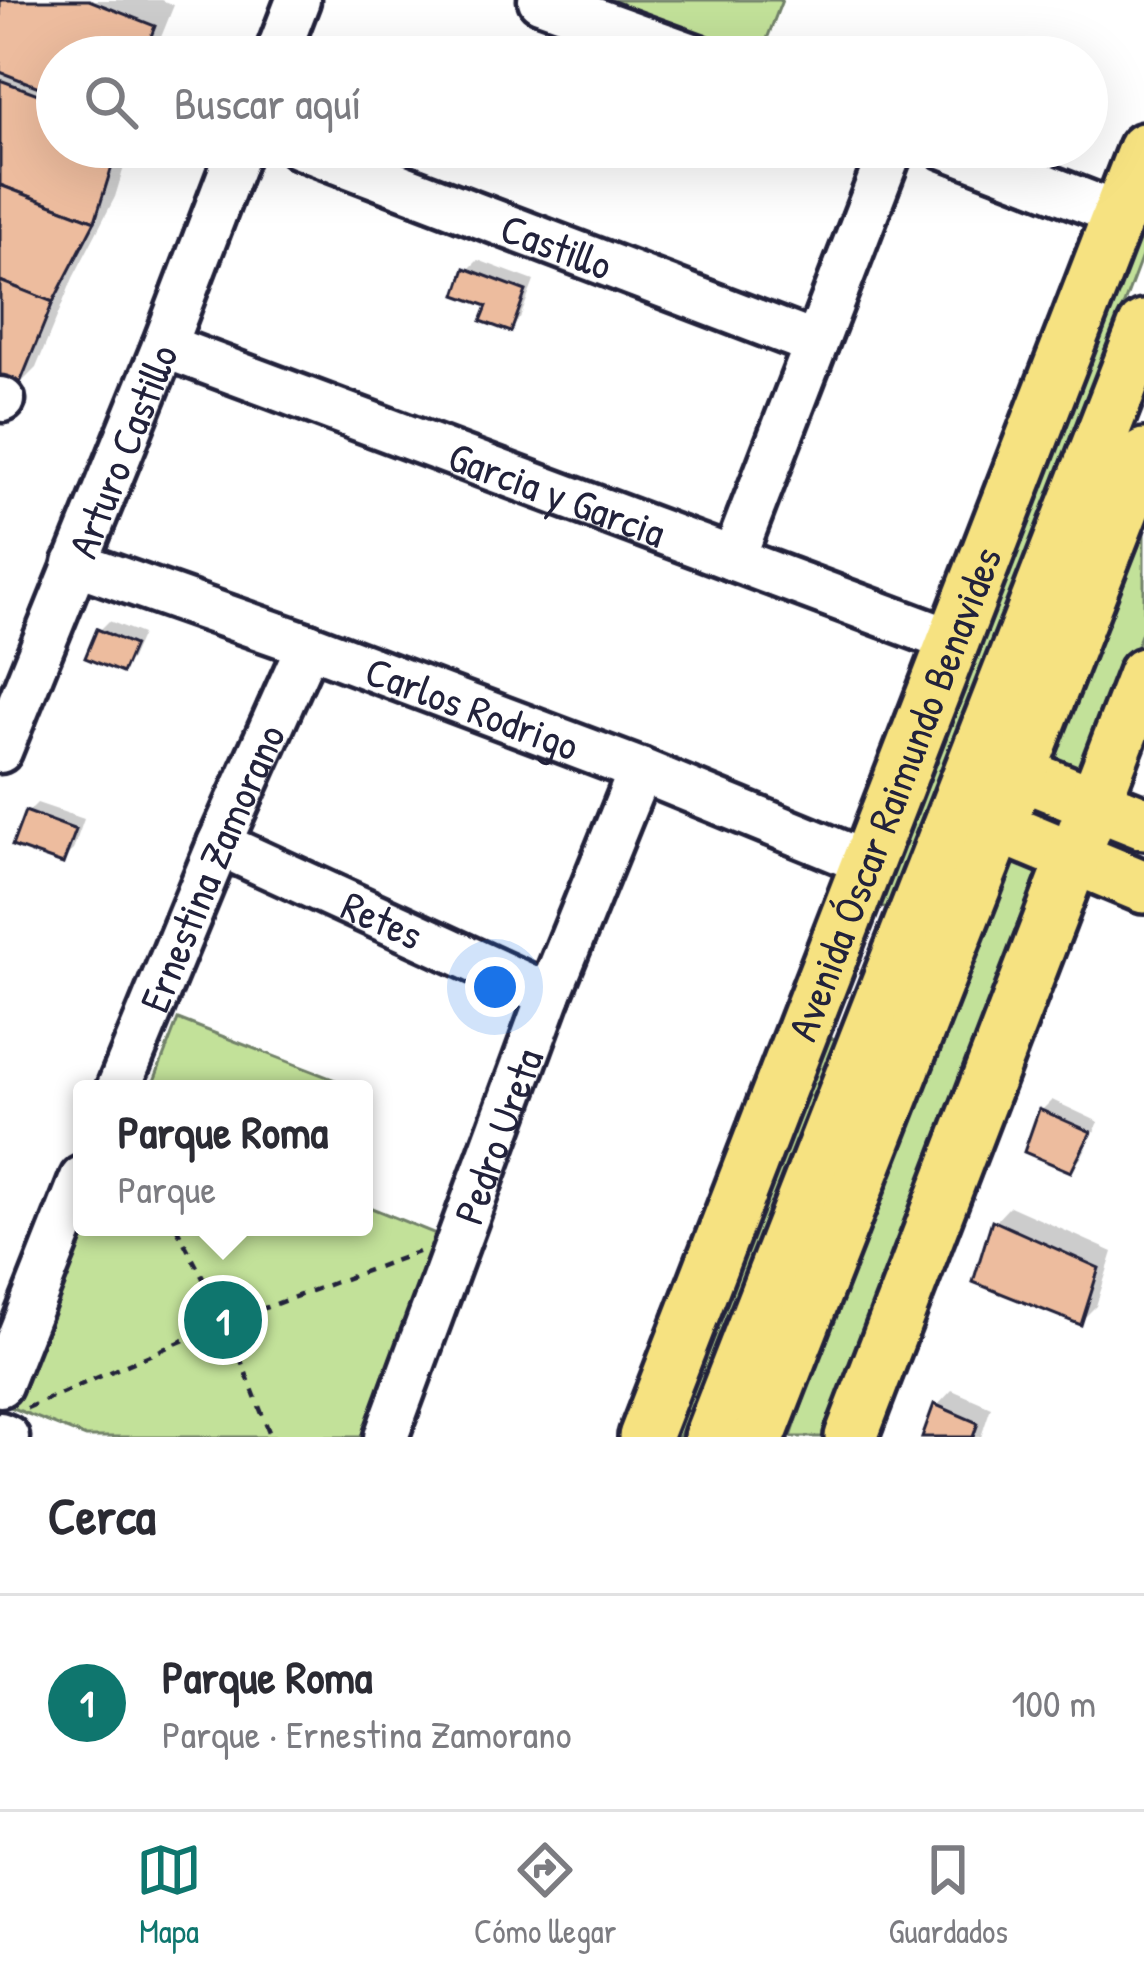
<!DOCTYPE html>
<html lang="es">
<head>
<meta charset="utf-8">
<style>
	:root { --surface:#fff; --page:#f7f7f7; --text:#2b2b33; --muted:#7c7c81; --line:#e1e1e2; --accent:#0f766e }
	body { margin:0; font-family:"Patrick Hand",sans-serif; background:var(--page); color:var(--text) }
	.you { position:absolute; left:495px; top:987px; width:42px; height:42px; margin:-30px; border:9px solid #fff; border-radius:50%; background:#1a73e8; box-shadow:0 0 0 18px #1a73e833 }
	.badge { display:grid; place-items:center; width:78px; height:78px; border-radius:50%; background:var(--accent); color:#fff; font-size:39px; font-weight:700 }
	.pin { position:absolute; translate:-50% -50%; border:6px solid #fff; box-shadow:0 3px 12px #0006 }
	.popup { position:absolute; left:73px; top:1080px; width:300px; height:156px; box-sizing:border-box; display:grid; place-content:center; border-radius:12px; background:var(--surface); filter:drop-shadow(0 3px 9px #0005); font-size:39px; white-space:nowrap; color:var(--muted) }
	.popup b { font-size:45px; color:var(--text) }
	.popup::after { content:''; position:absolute; left:50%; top:100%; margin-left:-24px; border:24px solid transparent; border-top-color:var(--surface) }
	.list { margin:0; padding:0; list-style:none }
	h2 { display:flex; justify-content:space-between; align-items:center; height:156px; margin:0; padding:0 48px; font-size:51px }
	h2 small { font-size:39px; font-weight:400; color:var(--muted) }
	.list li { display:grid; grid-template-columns:78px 1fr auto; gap:36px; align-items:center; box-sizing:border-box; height:216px; padding:0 48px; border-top:3px solid var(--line) }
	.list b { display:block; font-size:45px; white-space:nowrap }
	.list p { margin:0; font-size:39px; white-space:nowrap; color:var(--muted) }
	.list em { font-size:39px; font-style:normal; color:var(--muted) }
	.icon { flex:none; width:66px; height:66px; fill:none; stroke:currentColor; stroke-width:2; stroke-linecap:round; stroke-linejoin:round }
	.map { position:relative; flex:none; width:1144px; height:1437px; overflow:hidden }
	.search { position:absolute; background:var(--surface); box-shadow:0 12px 48px #0002; left:36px; right:36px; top:36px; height:132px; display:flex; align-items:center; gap:30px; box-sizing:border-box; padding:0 42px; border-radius:66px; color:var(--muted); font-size:45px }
	.sheet { height:372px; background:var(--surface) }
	nav { display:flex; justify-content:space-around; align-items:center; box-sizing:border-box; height:168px; border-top:3px solid var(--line); background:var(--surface); font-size:33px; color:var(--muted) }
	nav a { display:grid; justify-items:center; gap:6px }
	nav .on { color:var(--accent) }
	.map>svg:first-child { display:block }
	.green { fill:#c2e199; stroke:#72826a; stroke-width:3 }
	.shadow { fill:#0003 }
	.building { fill:#edbc9e; stroke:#22223b; stroke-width:3 }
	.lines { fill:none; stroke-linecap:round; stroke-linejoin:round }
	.minor-casing { stroke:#22223b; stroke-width:51 }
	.major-casing { stroke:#22223b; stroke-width:60 }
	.path { stroke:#22223b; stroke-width:4.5; stroke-dasharray:9 9; stroke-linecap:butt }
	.minor { stroke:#fff; stroke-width:42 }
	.major { stroke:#f6e281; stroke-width:51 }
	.labels { text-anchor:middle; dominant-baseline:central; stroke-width:10; stroke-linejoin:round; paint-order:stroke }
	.street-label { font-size:42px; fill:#22223b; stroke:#fff }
</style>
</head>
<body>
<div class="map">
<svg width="1144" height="1437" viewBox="0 0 1144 1437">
	<rect width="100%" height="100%" fill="#fff"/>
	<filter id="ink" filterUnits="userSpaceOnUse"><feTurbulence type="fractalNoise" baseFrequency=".00833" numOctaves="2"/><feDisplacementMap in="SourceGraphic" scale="24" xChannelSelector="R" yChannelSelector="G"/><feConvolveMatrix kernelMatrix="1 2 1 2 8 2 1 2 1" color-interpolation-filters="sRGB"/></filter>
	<g filter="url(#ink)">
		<!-- green -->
		<g class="green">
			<path d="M603,0h179l-22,57z"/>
			<path d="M1144,189v62l-250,660 -26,-10z"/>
			<path d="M1144,516v111l-56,146 -43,-10z"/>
			<path d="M1013,852l33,16 -220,569h-35l102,-300z"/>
			<path d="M178,1019l165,64 -3,6h-189z"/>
			<path d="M813,1035l34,6 -106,279 -62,117h-18z"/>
			<path d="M364,1205l77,31 -80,201h-275l-81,-32 77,-178h282z"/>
		</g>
		<!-- shadow -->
		<g class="shadow">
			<path d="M0,0h161l13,5 -21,52h-96v90h73l-15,50 -42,81 -37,90 -21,21 -15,-5z"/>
			<path d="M478,260l56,21 -14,37 -10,11 -20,-24 -22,-35z"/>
			<path d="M109,621l33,13 -11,25 -10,11 -22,-39z"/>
			<path d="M37,803l47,16 -11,31 -11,10 -35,-47z"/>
			<path d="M1052,1100l47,22 -18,36 -10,10 -29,-58z"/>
			<path d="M1010,1206l103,46 -17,54 -16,16 -85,-100z"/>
			<path d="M952,1390l39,17 -10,30h-56l12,-31z"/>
		</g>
		<!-- building -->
		<g class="building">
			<path d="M0,0h89l66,26 -12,31h-86v37l-57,-22z"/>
			<path d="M0,80l57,21v46h61l-23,74 -95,-36z"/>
			<path d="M0,185l95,36 -42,81 -53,-21z"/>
			<path d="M465,268l61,23 -15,41 -30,-11 6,-15 -31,-11z"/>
			<path d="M0,281l53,21 -37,91 -16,-6z"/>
			<path d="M97,629l37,16 -12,28 -37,-15z"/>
			<path d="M25,811l51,19 -13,34 -51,-18z"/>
			<path d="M1039,1109l52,23 -20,40 -47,-20z"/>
			<path d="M992,1220l107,48 -18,57 -108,-43z"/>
			<path d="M934,1404l44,19 -5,14h-51z"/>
		</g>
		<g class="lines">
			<!-- minor casing -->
			<g class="minor-casing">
				<g id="minor">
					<path d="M540,0l158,57"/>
					<path d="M276,57l22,-57"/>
					<path id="s1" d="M299,147l517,197"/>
					<path d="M945,147l173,67"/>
					<path id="s2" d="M164,346l786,294"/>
					<path d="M0,399l3,1"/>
					<path d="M733,559l159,-412"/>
					<path id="s3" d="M75,563l233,82 332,125 227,93"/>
					<path id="s4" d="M0,751l164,-405 76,-199"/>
					<path id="s5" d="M219,844l330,151"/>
					<path id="s6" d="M118,1089l101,-245 89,-199"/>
					<path d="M0,1385l82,-207"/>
					<path d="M0,1434l7,3"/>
					<path id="s7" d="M386,1437l163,-442 91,-225"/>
				</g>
			</g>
			<!-- major casing -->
			<g class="major-casing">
				<g id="major">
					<path d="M1021,774l123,49"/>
					<path d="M1000,827l144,60"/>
					<path id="s8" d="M645,1437c167,-429 329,-860 499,-1288"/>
					<path d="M710,1437l434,-1110"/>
					<path d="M759,1437l385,-982"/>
					<path d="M851,1437l293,-763"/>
				</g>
			</g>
			<!-- path -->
			<g class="path">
				<path d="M176,1227l50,95 45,115"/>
				<path d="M27,1408l199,-86 192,-70"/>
			</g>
			<!-- minor -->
			<use href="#minor" class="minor"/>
			<!-- major -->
			<use href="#major" class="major"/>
		</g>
	</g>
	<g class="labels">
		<!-- street labels -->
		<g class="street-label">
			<text stroke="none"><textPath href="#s1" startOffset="276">Castillo</textPath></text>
			<text stroke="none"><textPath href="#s4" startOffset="324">Arturo Castillo</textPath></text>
			<text stroke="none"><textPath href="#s2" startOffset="420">Garcia y Garcia</textPath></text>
			<text stroke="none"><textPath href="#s3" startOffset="423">Carlos Rodrigo</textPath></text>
			<text stroke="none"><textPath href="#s8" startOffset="690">Avenida Óscar Raimundo Benavides</textPath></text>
			<text stroke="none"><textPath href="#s6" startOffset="240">Ernestina Zamorano</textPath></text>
			<text stroke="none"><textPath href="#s5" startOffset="180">Retes</textPath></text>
			<text stroke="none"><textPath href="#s7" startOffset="321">Pedro Ureta</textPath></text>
		</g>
	</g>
</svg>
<div class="you"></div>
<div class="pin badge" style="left:223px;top:1320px">1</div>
<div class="popup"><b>Parque Roma</b>Parque</div>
<div class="search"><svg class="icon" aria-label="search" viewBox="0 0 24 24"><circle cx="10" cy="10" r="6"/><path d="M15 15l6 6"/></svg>Buscar aquí</div>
</div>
<section class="sheet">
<h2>Cerca<small></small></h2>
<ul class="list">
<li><span class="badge">1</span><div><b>Parque Roma</b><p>Parque · Ernestina Zamorano</p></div><em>100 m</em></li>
</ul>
</section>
<nav>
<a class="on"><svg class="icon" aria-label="map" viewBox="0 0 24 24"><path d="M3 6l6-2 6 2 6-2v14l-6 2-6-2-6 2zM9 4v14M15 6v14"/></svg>Mapa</a>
<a><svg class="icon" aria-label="directions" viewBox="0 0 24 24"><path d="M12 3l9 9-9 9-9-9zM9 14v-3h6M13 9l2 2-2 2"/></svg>Cómo llegar</a>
<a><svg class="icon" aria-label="saved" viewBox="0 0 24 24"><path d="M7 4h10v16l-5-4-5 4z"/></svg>Guardados</a>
</nav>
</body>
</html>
